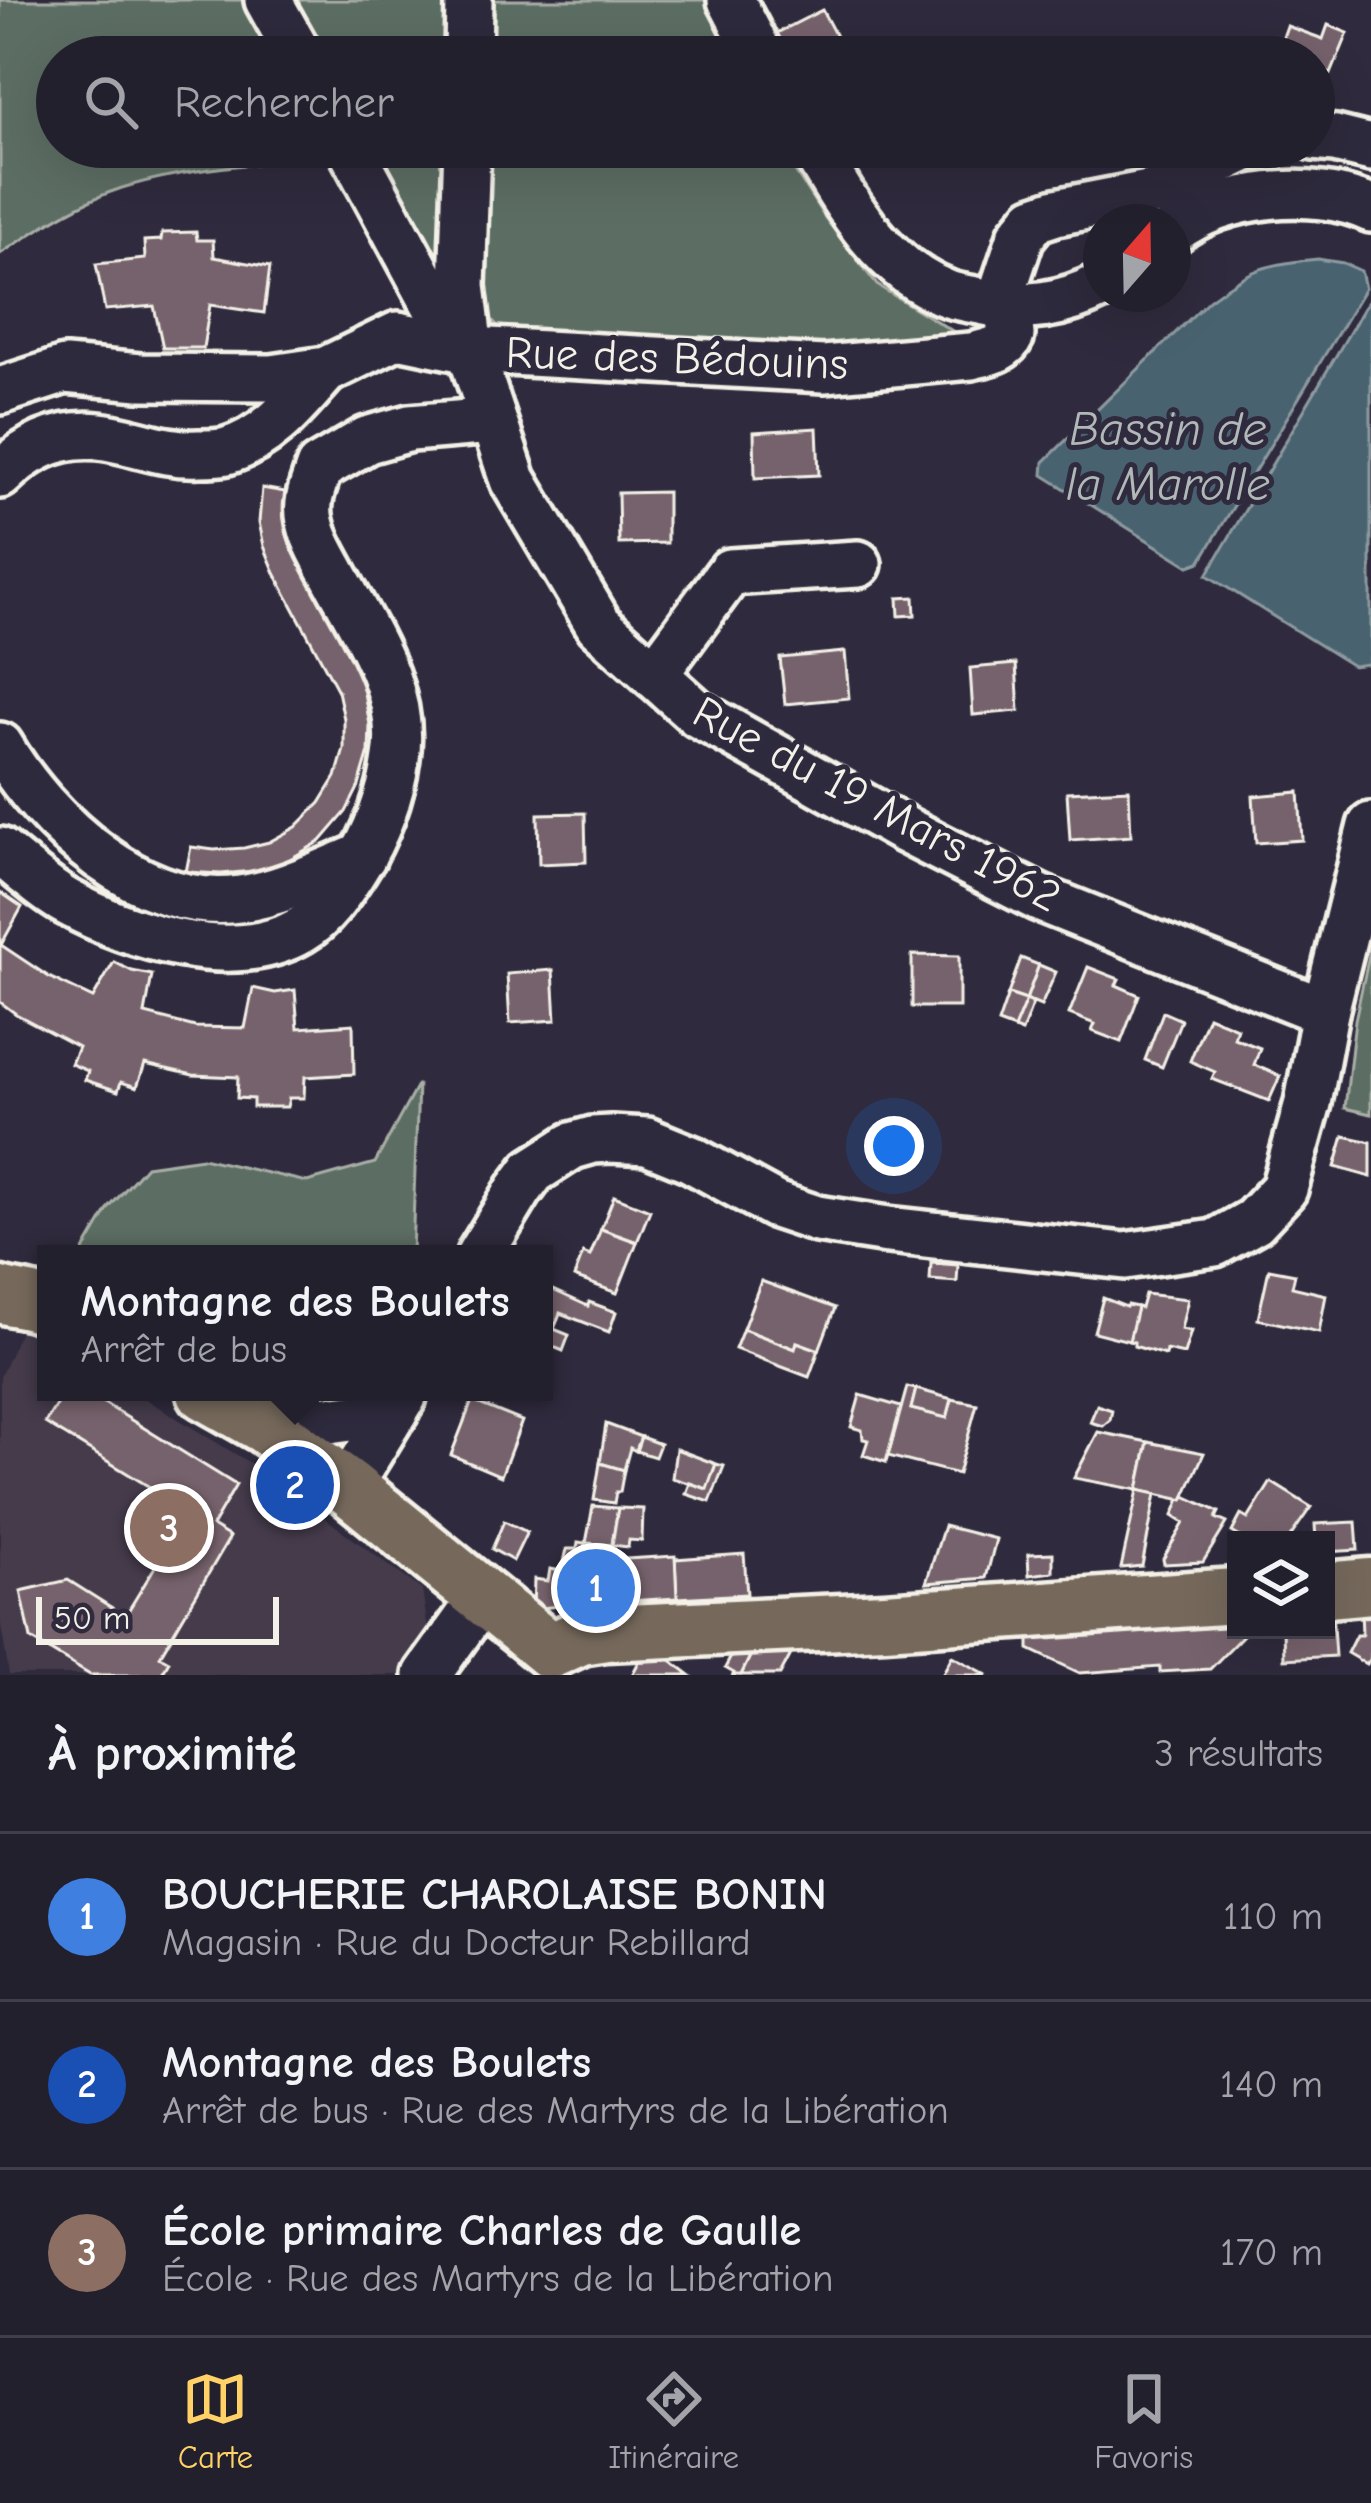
<!DOCTYPE html>
<html lang="fr">
<head>
<meta charset="utf-8">
<style>
	:root { --surface:#23202e; --page:#2f2d3a; --text:#f1f3f6; --muted:#a3a3aa; --line:#403e4a; --accent:#ffd166 }
	body { margin:0; font-family:"Comic Neue",sans-serif; background:var(--page); color:var(--text) }
	.controls { position:absolute; right:36px; bottom:36px; display:grid; overflow:hidden; border-radius:0px; box-shadow:0 12px 48px #0002 }
	.controls button { width:108px; height:108px; display:grid; place-items:center; padding:0; border:0; border-bottom:3px solid var(--line); background:var(--surface); color:var(--text); font:60px sans-serif }
	.compass { position:absolute; left:1083px; top:204px; width:108px; height:108px; border-radius:50%; background:var(--surface); box-shadow:0 12px 48px #0002; rotate:20deg }
	.scale { position:absolute; left:36px; bottom:30px; width:243px; box-sizing:border-box; padding-left:12px; border:6px solid #f4f1e8; border-top:0; font-size:33px; line-height:42px; white-space:nowrap; color:#f4f1e8; -webkit-text-stroke:9px #2f2a3d; paint-order:stroke }
	.you { position:absolute; left:894px; top:1146px; width:42px; height:42px; margin:-30px; border:9px solid #fff; border-radius:50%; background:#1a73e8; box-shadow:0 0 0 18px #1a73e833 }
	.badge { display:grid; place-items:center; width:78px; height:78px; border-radius:50%; background:var(--accent); color:#fff; font-size:39px; font-weight:700 }
	.pin { position:absolute; translate:-50% -50%; border:6px solid #fff; box-shadow:0 3px 12px #0006 }
	.popup { position:absolute; left:37px; top:1245px; width:516px; height:156px; box-sizing:border-box; display:grid; place-content:center; border-radius:0px; background:var(--surface); filter:drop-shadow(0 3px 9px #0005); font-size:39px; white-space:nowrap; color:var(--muted) }
	.popup b { font-size:45px; color:var(--text) }
	.popup::after { content:''; position:absolute; left:50%; top:100%; margin-left:-24px; border:24px solid transparent; border-top-color:var(--surface) }
	.list { margin:0; padding:0; list-style:none }
	h2 { display:flex; justify-content:space-between; align-items:center; height:156px; margin:0; padding:0 48px; font-size:51px }
	h2 small { font-size:39px; font-weight:400; color:var(--muted) }
	.list li { display:grid; grid-template-columns:78px 1fr auto; gap:36px; align-items:center; box-sizing:border-box; height:168px; padding:0 48px; border-top:3px solid var(--line) }
	.list b { display:block; font-size:45px; white-space:nowrap }
	.list p { margin:0; font-size:39px; white-space:nowrap; color:var(--muted) }
	.list em { font-size:39px; font-style:normal; color:var(--muted) }
	.icon { flex:none; width:66px; height:66px; fill:none; stroke:currentColor; stroke-width:2; stroke-linecap:round; stroke-linejoin:round }
	.map { position:relative; flex:none; width:1371px; height:1675px; overflow:hidden }
	.search { position:absolute; background:var(--surface); box-shadow:0 12px 48px #0002; left:36px; right:36px; top:36px; height:132px; display:flex; align-items:center; gap:30px; box-sizing:border-box; padding:0 42px; border-radius:66px; color:var(--muted); font-size:45px }
	.sheet { height:660px; background:var(--surface) }
	nav { display:flex; justify-content:space-around; align-items:center; box-sizing:border-box; height:168px; border-top:3px solid var(--line); background:var(--surface); font-size:33px; color:var(--muted) }
	nav a { display:grid; justify-items:center; gap:6px }
	nav .on { color:var(--accent) }
	.map>svg:first-child { display:block }
	.built { fill:#443b4b }
	.green { fill:#5c6d64; stroke:#a8afa6; stroke-width:3 }
	.water { fill:#496270; stroke:#8d9ba0; stroke-width:3 }
	.building { fill:#76626c; stroke:#f4f1e8; stroke-width:3 }
	.lines { fill:none; stroke-linecap:round; stroke-linejoin:round }
	.minor-casing { stroke:#f4f1e8; stroke-width:54 }
	.major-casing { stroke:#f4f1e8; stroke-width:63 }
	.minor { stroke:#2f2a3d; stroke-width:45 }
	.major { stroke:#76695c; stroke-width:54 }
	.labels { text-anchor:middle; dominant-baseline:central; stroke-width:10; stroke-linejoin:round; paint-order:stroke }
	.street-label { font-size:45px; fill:#f4f1e8; stroke:#2f2a3d }
	.water-label { font-size:48px; font-style:italic; fill:#b0b8b8; stroke:#2f2a3d }
</style>
</head>
<body>
<div class="map">
<svg width="1371" height="1675" viewBox="0 0 1371 1675">
	<rect width="100%" height="100%" fill="#2f2a3d"/>
	<filter id="ink" filterUnits="userSpaceOnUse"><feTurbulence type="fractalNoise" baseFrequency=".00833" numOctaves="2"/><feDisplacementMap in="SourceGraphic" scale="24" xChannelSelector="R" yChannelSelector="G"/><feConvolveMatrix kernelMatrix="1 2 1 2 8 2 1 2 1" color-interpolation-filters="sRGB"/></filter>
	<g filter="url(#ink)">
		<!-- built -->
		<path class="built" d="M23,1325l23,14v53h88l121,74 167,124 6,41 -23,44h-396l-9,-56v-242z"/>
		<!-- green -->
		<g class="green">
			<path d="M0,0h244l31,57h-218v90h269l7,11c-71,5 -143,9 -211,30 -44,14 -83,41 -122,66z"/>
			<path d="M285,0h164v57h-133z"/>
			<path d="M485,0h221l24,57h-246z"/>
			<path d="M368,147h80l-1,94 -8,28z"/>
			<path d="M483,147h296l46,71 52,67 77,47 -123,19 -333,-25 -17,-17z"/>
			<path d="M1371,946v168l-26,-6 10,-88z"/>
			<path d="M418,1084l-6,170h-330l27,-46 37,-42 56,-8 105,24 68,-19z"/>
		</g>
		<!-- water -->
		<g class="water">
			<path d="M1318,259l25,4 18,8 4,17 -165,274 -11,4 -146,-91 1,-13 165,-162c43,-32 56,-36 109,-41z"/>
			<path d="M1371,296v358l-3,10 -15,2 -146,-91z"/>
		</g>
		<!-- building -->
		<g class="building">
			<path d="M822,10l25,47h-57l-13,-24z"/>
			<path d="M1328,25l20,8 -17,41 -17,-6v-11h-38l11,-31 36,13z"/>
			<path d="M196,232l1,8h16l1,17 56,10 -6,46 -54,-8 -7,43h-40l-9,-42 -49,4 -9,-46 49,-5 -1,-18 17,-1 1,-7z"/>
			<path d="M817,428l2,47 -64,3 -1,-46z"/>
			<path d="M262,488l23,4 1,39 5,16 70,130 9,48 -1,27 -10,34 -13,26 -25,29 -38,22 -30,8 -32,3 -35,-2 5,-25 23,3 30,-2 25,-6 27,-15 24,-24 16,-26 8,-28v-30l-6,-28 -62,-116 -12,-29 -5,-24z"/>
			<path d="M667,492v51l-48,1 -1,-51z"/>
			<path d="M914,597l1,18 -16,1 -1,-18z"/>
			<path d="M845,652l4,46 -64,6 -5,-46z"/>
			<path d="M1016,664l3,47 -46,4 -3,-47z"/>
			<path d="M1129,789l2,47 -61,4 -3,-48z"/>
			<path d="M1299,792l3,48 -46,3 -3,-47z"/>
			<path d="M585,813l1,49 -47,2 -1,-50z"/>
			<path d="M0,892l22,15 -21,38 48,32 44,21 21,-36 18,9 20,4 -7,39 50,13 50,1 8,-40 22,5 20,-3 3,38 55,-4 1,50 -49,3 -1,21h-15l-2,9h-34v-8l-16,-1 1,-21 -45,-2 -48,-11 -8,23 -16,-5 -3,9 -33,-11 3,-9 -17,-7 7,-17 -62,-33 -16,-12z"/>
			<path d="M912,955l47,1v51h-47z"/>
			<path d="M1021,958l18,7 -13,35 -18,-6z"/>
			<path d="M1039,965l17,7 -15,34 -15,-6z"/>
			<path d="M1088,967l31,12 -3,6 23,10 -18,47 -29,-11 3,-7 -26,-10z"/>
			<path d="M553,970l3,50 -46,3 -3,-49z"/>
			<path d="M1008,994l18,6 -12,29 -16,-6z"/>
			<path d="M1026,1000l7,3 -11,29 -8,-3z"/>
			<path d="M1163,1012l18,8 -19,47 -17,-7z"/>
			<path d="M1208,1016l29,12 -3,10 26,10 -6,17 26,11 -11,25 -57,-22 3,-7 -25,-11z"/>
			<path d="M1344,1136l27,6v35l-36,-10z"/>
			<path d="M614,1196l36,14 -13,32 -36,-13z"/>
			<path d="M601,1229l36,13 -20,51 -43,-16 9,-24 7,3z"/>
			<path d="M931,1263l27,2 -1,17 -27,-2z"/>
			<path d="M1269,1269l26,5 -3,13 34,8 -7,37 -61,-13z"/>
			<path d="M761,1281l74,27 -16,42 -22,-8 -2,7 -52,-20z"/>
			<path d="M544,1286l44,20 1,-4 27,10 -7,20 -49,-19 -6,16 -10,-4z"/>
			<path d="M1145,1294l43,5 -7,30 10,2 -7,23 -18,-4 -1,5 -31,-9v-4l-5,-1 8,-34 4,1z"/>
			<path d="M1103,1298l23,9 1,-2 10,2 -8,34 -35,-9z"/>
			<path d="M544,1325l25,10 -6,16 -14,-6 -5,11z"/>
			<path d="M743,1329l52,20 2,-7 22,8 -10,27 -74,-28z"/>
			<path d="M907,1387l9,2 -5,20 36,9 5,-19 25,5 -19,70 -70,-18z"/>
			<path d="M916,1389l36,10 -5,19 -36,-9z"/>
			<path d="M64,1392h22l150,93 -24,41 18,11 -70,119 9,5 -8,14h-71l-59,-36 -10,-48 47,-11 57,36 64,-105 -144,-88z"/>
			<path d="M860,1395l41,12 -15,55 -23,-7 5,-15 -5,-1 -1,-9 -11,-3z"/>
			<path d="M472,1401l50,20 -21,55 -50,-21z"/>
			<path d="M1097,1405l15,5 -2,10 -7,6 -13,-4z"/>
			<path d="M606,1424l35,13 -5,14 -6,-3 -6,22 -24,-7z"/>
			<path d="M1098,1432l50,10 -10,48 -64,-12z"/>
			<path d="M641,1437l19,7 -5,13 -19,-6z"/>
			<path d="M1148,1442l56,11 -21,47 -45,-10z"/>
			<path d="M676,1449l40,15 -9,25 -35,-11z"/>
			<path d="M600,1463l24,7 -4,22h-4l-2,11 -20,-3z"/>
			<path d="M716,1464l8,2 -14,36 -24,-8 4,-11 17,6z"/>
			<path d="M1271,1482l40,25 -23,33h-43l-13,-8 9,-17 7,4z"/>
			<path d="M1138,1490l18,4 -14,72 -21,2z"/>
			<path d="M1185,1496l34,16 -3,6 11,5 -24,39 -39,2 -1,-5 21,-36 -11,-7 7,-17 3,1z"/>
			<path d="M593,1506l25,2 -6,37 -26,-2z"/>
			<path d="M618,1508l25,1 -1,32 -13,-1 -1,7 -16,-2z"/>
			<path d="M504,1521l23,11 -14,29 -21,-12z"/>
			<path d="M1356,1522l2,28 -32,2v-12h-10l-1,-16z"/>
			<path d="M944,1526l52,13 -10,39 -60,5z"/>
			<path d="M578,1542l8,1 -11,61 -42,5 1,-30 14,2 2,-12 12,2 5,-22h10z"/>
			<path d="M1053,1553v19l-24,3 -1,-21z"/>
			<path d="M744,1554l3,40 -70,4 -2,-39z"/>
			<path d="M675,1556l2,42 -66,4 -1,-42z"/>
			<path d="M610,1560l1,42 -36,2 8,-43z"/>
			<path d="M1371,1608v49l-5,7 -19,-11 9,-18h6l-1,-26z"/>
			<path d="M1326,1611h6l3,45 -51,3 -1,-29h43z"/>
			<path d="M1236,1617v13h12l-38,39 -50,3v-5l-80,6 -51,-24v-18z"/>
			<path d="M796,1645l-16,30h-39l13,-27z"/>
			<path d="M754,1648l-13,27h-8l1,-2 -9,-5 10,-19z"/>
			<path d="M671,1656l-2,3 21,16h-58l9,-17z"/>
			<path d="M952,1656l36,19h-46z"/>
		</g>
		<g class="lines">
			<!-- minor casing -->
			<g class="minor-casing">
				<g id="minor">
					<path d="M268,0l32,57"/>
					<path d="M731,0l30,57"/>
					<path d="M468,57l1,-57"/>
					<path d="M1314,137l21,2 36,9"/>
					<path d="M350,147l88,163 30,37"/>
					<path d="M467,147l-5,139 8,64 43,130 86,145 99,89 207,116 134,68 286,114"/>
					<path d="M813,147c33,57 70,123 135,147 12,4 25,5 37,8 42,9 78,3 116,-16"/>
					<path d="M1173,231c49,-39 141,-48 198,-22"/>
					<path d="M0,391l65,-21 75,7 132,1 54,-8 72,-35 72,15 354,19 147,-13c15,-4 33,-5 40,-21l-6,-51 16,-48 14,-17 21,-7 97,-19 95,-46"/>
					<path d="M0,475c27,-27 60,-43 99,-39 36,4 61,19 100,17 9,0 20,0 28,-2 43,-13 70,-49 99,-81"/>
					<path d="M654,675l76,-103 128,-8"/>
					<path d="M0,746c45,77 142,167 240,153 42,-6 84,-27 123,-43"/>
					<path d="M0,851c20,16 42,37 65,50 63,35 169,69 236,29 24,-14 39,-39 54,-62 21,-32 36,-72 41,-110 11,-68 -34,-130 -64,-187 -11,-20 -26,-45 -23,-68 1,-12 7,-25 10,-35l48,-28 43,-12 83,-7"/>
					<path d="M480,1254l39,-64 14,-19 39,-25 21,-6 18,-1 36,2 44,18 84,46 42,14 71,11 237,26 90,-13 39,-22 30,-32 24,-86 17,-91 46,-186"/>
					<path d="M237,1407l99,13 59,-8"/>
					<path d="M348,1487l55,-90"/>
					<path d="M427,1675l56,-78"/>
				</g>
			</g>
			<!-- major casing -->
			<g class="major-casing">
				<g id="major">
					<path d="M0,1295c16,5 31,4 46,12"/>
					<path d="M205,1392l60,34 83,61 202,164 31,-14 25,-4 279,-13 351,-24"/>
					<path d="M1326,1590l45,-4"/>
				</g>
			</g>
			<!-- minor -->
			<use href="#minor" class="minor"/>
			<!-- major -->
			<use href="#major" class="major"/>
		</g>
	</g>
	<g class="labels">
		<!-- street labels -->
		<g class="street-label">
			<text transform="translate(677 358) rotate(2)">Rue des Bédouins</text>
			<text transform="translate(877 804) rotate(28)">Rue du 19 Mars 1962</text>
		</g>
		<!-- water labels -->
		<g class="water-label">
			<text x="1168" y="429">Bassin de<tspan x="1168" dy="55">la Marolle</tspan></text>
		</g>
	</g>
</svg>
<div class="controls">
<button><svg class="icon" aria-label="layers" viewBox="0 0 24 24"><path d="M12 4l9 5-9 5-9-5zM3 14l9 5 9-5"/></svg></button>
</div>
<svg class="compass" viewBox="-18 -18 36 36"><path d="M0-13l5 13h-10z" fill="#e53935"/><path d="M0 13l5-13h-10z" fill="#a3a3aa"/></svg>
<div class="scale">50 m</div>
<div class="you"></div>
<div class="pin badge" style="left:596px;top:1588px;background:#3f7fe0">1</div>
<div class="pin badge" style="left:295px;top:1485px;background:#1a4fb4">2</div>
<div class="popup"><b>Montagne des Boulets</b>Arrêt de bus</div>
<div class="pin badge" style="left:169px;top:1528px;background:#8d6e63">3</div>
<div class="search"><svg class="icon" aria-label="search" viewBox="0 0 24 24"><circle cx="10" cy="10" r="6"/><path d="M15 15l6 6"/></svg>Rechercher</div>
</div>
<section class="sheet">
<h2>À proximité<small>3 résultats</small></h2>
<ul class="list">
<li><span class="badge" style="background:#3f7fe0">1</span><div><b>BOUCHERIE CHAROLAISE BONIN</b><p>Magasin · Rue du Docteur Rebillard</p></div><em>110 m</em></li>
<li><span class="badge" style="background:#1a4fb4">2</span><div><b>Montagne des Boulets</b><p>Arrêt de bus · Rue des Martyrs de la Libération</p></div><em>140 m</em></li>
<li><span class="badge" style="background:#8d6e63">3</span><div><b>École primaire Charles de Gaulle</b><p>École · Rue des Martyrs de la Libération</p></div><em>170 m</em></li>
</ul>
</section>
<nav>
<a class="on"><svg class="icon" aria-label="map" viewBox="0 0 24 24"><path d="M3 6l6-2 6 2 6-2v14l-6 2-6-2-6 2zM9 4v14M15 6v14"/></svg>Carte</a>
<a><svg class="icon" aria-label="directions" viewBox="0 0 24 24"><path d="M12 3l9 9-9 9-9-9zM9 14v-3h6M13 9l2 2-2 2"/></svg>Itinéraire</a>
<a><svg class="icon" aria-label="saved" viewBox="0 0 24 24"><path d="M7 4h10v16l-5-4-5 4z"/></svg>Favoris</a>
</nav>
</body>
</html>
